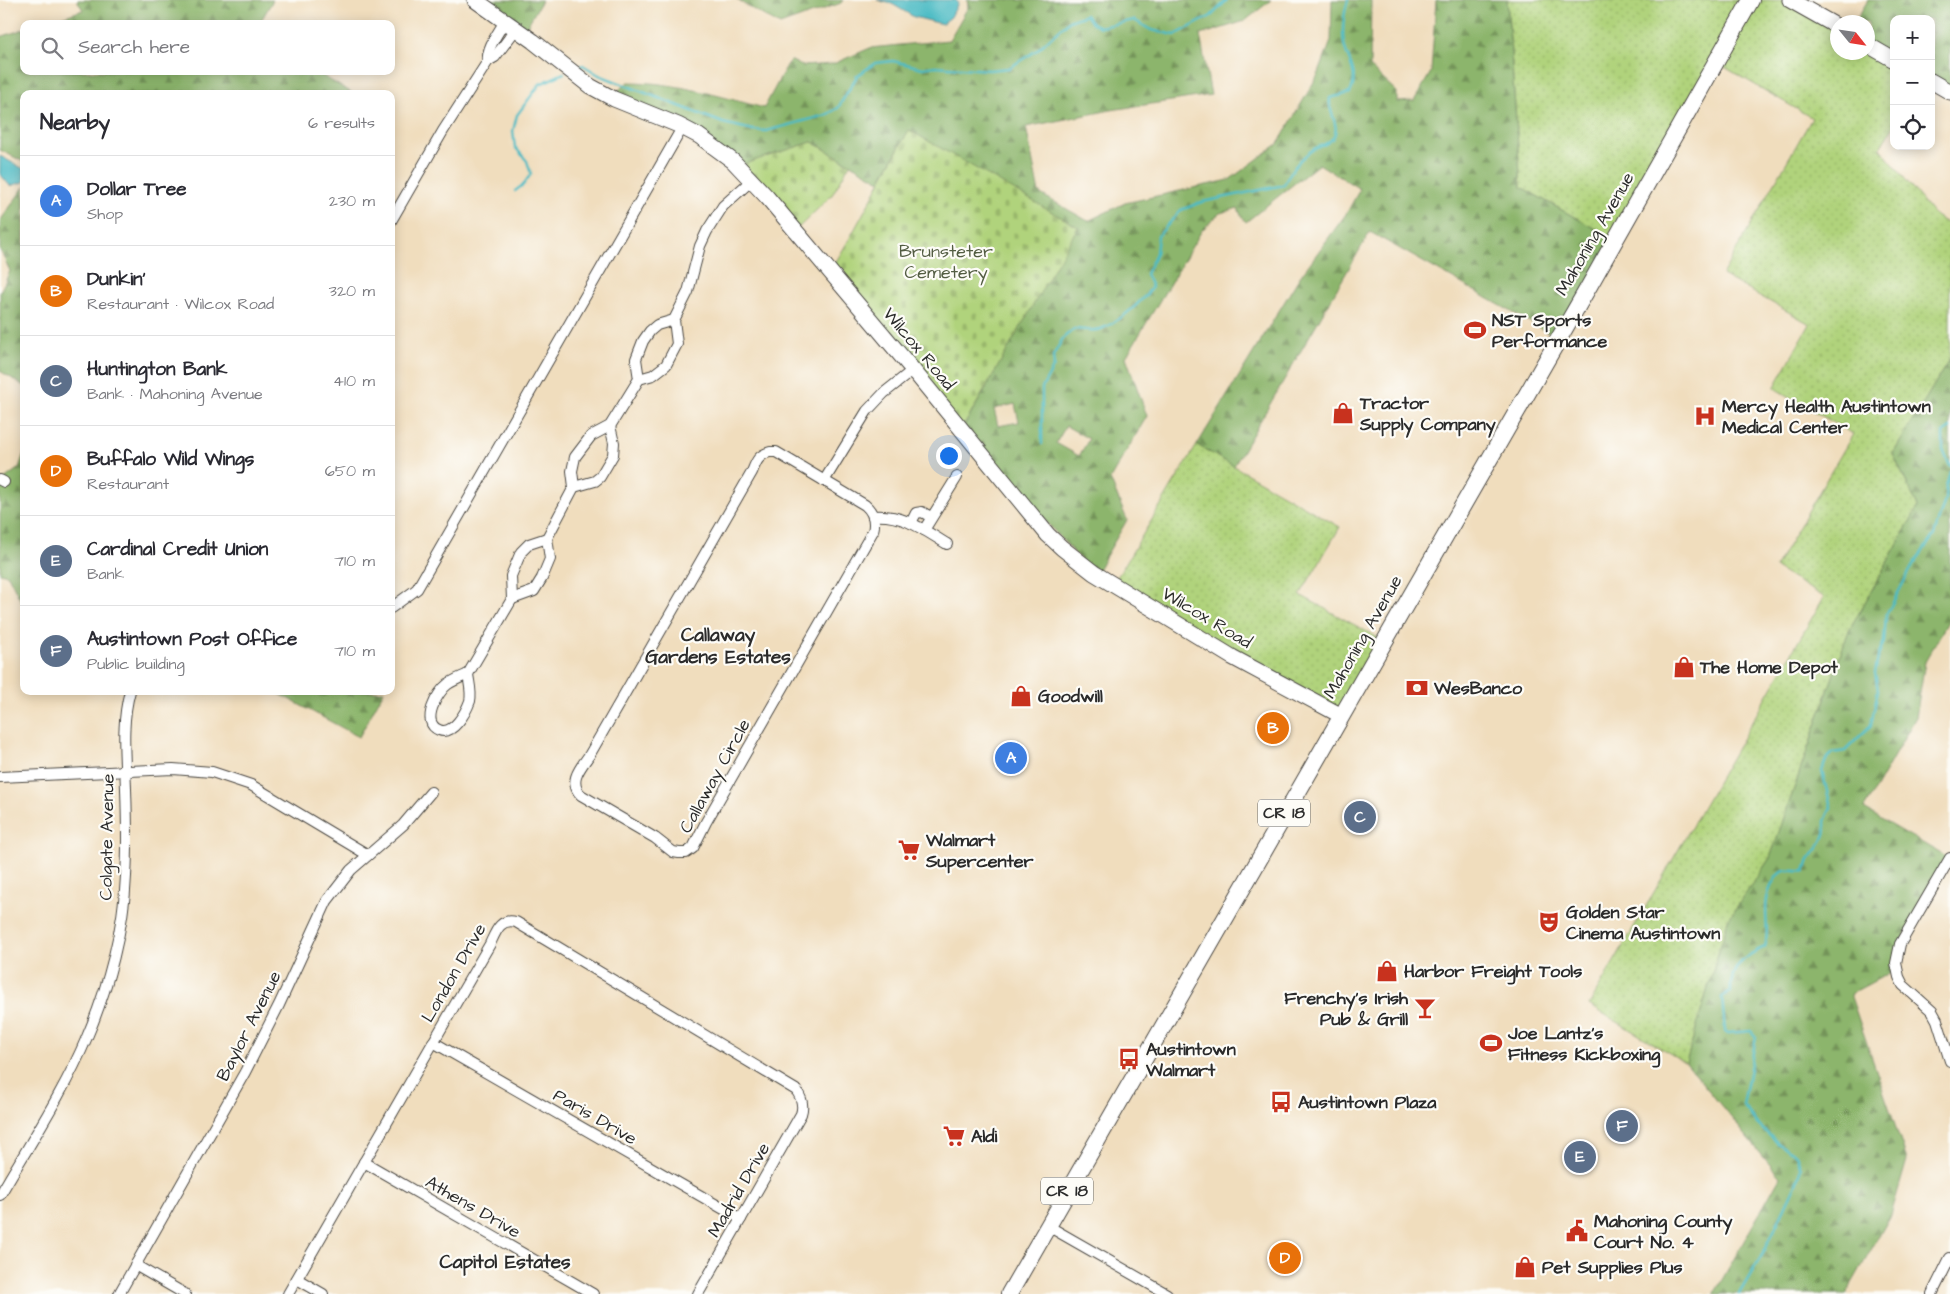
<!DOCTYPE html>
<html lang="en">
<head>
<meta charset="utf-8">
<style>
	:root { --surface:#fff; --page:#f2f2f3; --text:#2b2b33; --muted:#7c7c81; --line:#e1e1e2; --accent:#b45309 }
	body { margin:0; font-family:"Architects Daughter",sans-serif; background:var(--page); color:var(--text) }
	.controls { position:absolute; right:15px; top:15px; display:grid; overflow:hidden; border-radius:10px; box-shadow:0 2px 12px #0003 }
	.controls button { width:45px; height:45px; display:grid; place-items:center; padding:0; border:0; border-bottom:1px solid var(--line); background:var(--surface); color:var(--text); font:25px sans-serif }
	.compass { position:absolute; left:1830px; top:15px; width:45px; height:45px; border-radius:50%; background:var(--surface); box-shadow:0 2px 12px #0003; rotate:120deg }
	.you { position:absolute; left:948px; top:455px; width:18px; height:18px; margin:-12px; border:4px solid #fff; border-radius:50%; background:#1a73e8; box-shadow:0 0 0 8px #1a73e833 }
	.badge { display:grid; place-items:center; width:32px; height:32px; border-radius:50%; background:var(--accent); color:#fff; font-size:16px; font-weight:700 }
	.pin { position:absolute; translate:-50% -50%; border:2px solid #fff; box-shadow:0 1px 5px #0006 }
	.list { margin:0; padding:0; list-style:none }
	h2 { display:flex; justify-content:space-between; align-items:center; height:65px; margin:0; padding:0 20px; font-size:21px }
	h2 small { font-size:16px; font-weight:400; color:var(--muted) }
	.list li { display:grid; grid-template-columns:32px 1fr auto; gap:15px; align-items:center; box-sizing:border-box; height:90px; padding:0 20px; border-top:1px solid var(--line) }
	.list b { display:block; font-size:19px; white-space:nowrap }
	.list p { margin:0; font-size:16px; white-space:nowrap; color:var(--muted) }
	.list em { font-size:16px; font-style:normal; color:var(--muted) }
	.icon { flex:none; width:28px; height:28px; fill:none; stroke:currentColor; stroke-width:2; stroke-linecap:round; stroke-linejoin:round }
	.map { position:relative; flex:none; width:1950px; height:1294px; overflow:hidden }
	.search { position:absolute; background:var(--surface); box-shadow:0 2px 12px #0003; left:20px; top:20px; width:375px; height:55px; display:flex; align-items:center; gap:12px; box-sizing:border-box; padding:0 18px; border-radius:10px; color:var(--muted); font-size:19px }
	.panel { position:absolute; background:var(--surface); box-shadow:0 2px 12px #0003; left:20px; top:90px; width:375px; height:605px; border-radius:10px }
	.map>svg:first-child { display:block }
	.grass { fill:url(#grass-dots); stroke:#6e7f54 }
	.forest { fill:url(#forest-firs); stroke:#5c704c; fill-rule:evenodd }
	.cemetery { fill:url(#cemetery-stones); stroke:#6e7f54 }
	.water { fill:#4cbbc4; stroke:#3c7378 }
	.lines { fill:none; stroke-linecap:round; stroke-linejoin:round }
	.stream { stroke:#4cbbc4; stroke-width:2.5 }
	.street-casing { stroke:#494641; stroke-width:12 }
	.secondary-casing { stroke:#494641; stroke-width:17 }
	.primary-casing { stroke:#494641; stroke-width:18 }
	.street { stroke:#fff; stroke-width:10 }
	.secondary { stroke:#fff; stroke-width:15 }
	.primary { stroke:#fff; stroke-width:16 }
	.labels { text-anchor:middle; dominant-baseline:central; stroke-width:4.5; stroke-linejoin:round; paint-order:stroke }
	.shield { fill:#fdfcf7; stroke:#6a6a68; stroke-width:1 }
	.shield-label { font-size:16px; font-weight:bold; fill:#2b2b2b }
	.street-label { font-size:18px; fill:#2b2b2b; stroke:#fdfcf7 }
	.park-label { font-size:18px; fill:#535d43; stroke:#fdfcf7 }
	.poi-label { font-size:18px; font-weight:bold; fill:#2b2b2b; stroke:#fdfcf7; text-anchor:start }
	.neighbourhood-label { font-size:19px; font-weight:bold; fill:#2b2b2b; stroke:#fdfcf7 }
</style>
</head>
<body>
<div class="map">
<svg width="1950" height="1294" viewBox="0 0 1950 1294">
	<defs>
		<pattern id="grass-dots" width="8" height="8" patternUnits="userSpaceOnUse" patternTransform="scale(1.25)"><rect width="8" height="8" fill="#b0d37c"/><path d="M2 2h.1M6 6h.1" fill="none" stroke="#98b56b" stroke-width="1.8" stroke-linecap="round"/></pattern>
		<pattern id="forest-firs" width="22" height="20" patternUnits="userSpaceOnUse" patternTransform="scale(1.25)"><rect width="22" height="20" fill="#8cb56c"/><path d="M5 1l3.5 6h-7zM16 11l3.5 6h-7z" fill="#739359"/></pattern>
		<pattern id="cemetery-stones" width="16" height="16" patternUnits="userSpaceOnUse" patternTransform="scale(1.25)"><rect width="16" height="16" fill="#b0d37c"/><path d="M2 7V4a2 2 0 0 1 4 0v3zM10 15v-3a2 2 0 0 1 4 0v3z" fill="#98b56b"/></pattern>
	</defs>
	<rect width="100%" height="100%" fill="#fdfcf7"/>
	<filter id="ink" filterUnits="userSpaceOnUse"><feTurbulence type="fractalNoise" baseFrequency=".02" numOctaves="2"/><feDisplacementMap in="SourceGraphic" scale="10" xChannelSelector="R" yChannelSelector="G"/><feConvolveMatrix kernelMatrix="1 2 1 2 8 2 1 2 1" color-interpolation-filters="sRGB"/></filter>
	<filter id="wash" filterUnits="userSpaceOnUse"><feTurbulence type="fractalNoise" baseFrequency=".0096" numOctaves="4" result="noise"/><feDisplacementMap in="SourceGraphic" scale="20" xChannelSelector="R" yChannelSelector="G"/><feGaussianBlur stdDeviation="1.12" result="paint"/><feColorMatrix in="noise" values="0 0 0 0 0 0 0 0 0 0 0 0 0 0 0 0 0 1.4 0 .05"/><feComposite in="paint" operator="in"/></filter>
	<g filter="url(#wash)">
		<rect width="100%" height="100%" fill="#f0ddbd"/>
		<!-- grass -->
		<g class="grass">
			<path d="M1507,0h283l47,27 1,25h30l26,8v65l-14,23 55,68 15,9v133l-57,96 25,53 -70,126 -78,225 -42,62 -42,143 -97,-58 235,-408 -49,-29 78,-134 -79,-46 36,-64 -88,-49 90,-157 -96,-56 -101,178 -94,-53z"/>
			<path d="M1197,445l143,82 -40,68 84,46 -44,74 -227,-131z"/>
		</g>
		<!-- forest -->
		<g class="forest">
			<path d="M77,0h196l-14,24h-218l42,-14z"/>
			<path d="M489,0h53l-19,33 -38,-27z"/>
			<path d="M737,0h106l-2,3 -61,22z"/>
			<path d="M967,0h304l-26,21 -45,14 11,60 -100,15 -85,17 13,66 49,28 37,-18 104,-23 49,-36 41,-71 12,-32 1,-41h39l-1,67 27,25v10l17,-1 17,-29 5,-72h71l14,187 94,53 -57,98 -188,-106 -136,234 -37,-21 102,-167 47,-64 14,-25 -41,-25 -73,58 -4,-4 -4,-10 -18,5 -18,17 -76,127 21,59 -37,63 17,41 -31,53 -6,-3 -128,-140 115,-203 -168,-97 -29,51 -68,-39 -74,24 -5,-5 -122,-64 17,-15c47,0 91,14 136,26l26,-48 12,6 31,-2 37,-16 79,-8 19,-33zM1015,404l4,18 -21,4 -4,-17zM1066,426l23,13 -10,17 -23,-13z"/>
			<path d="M1868,0h82v92l-19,-11v-62h-37v41l-26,-15v-23h-13z"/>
			<path d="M24,29v42h290l40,23h-330v68l-24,-12v-113z"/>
			<path d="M24,187v199l-24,-15v-79l10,-21 -10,-21v-29z"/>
			<path d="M1950,358v260l-25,44 -9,55 -52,92 86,50 -50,85 -3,25 -47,25 57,166 -16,55 -45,79h-132l66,-117 -94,-114 42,-143 42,-62 78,-225 70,-126 -25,-53z"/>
			<path d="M24,453v154l-16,-32 -8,-2v-91l19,-14z"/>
			<path d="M274,691h110l-25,46z"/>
		</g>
		<!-- cemetery -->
		<g class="cemetery">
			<path d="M909,130l169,97 -116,202 -132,-157c28,-46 52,-95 79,-142z"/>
			<path d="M812,142l38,22 -18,31 -37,36 -57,-65z"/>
		</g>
		<!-- water -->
		<g class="water">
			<path d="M877,0h79l2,3 -7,14 -9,7 -28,-7 -22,-13z"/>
			<path d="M0,156l24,13v13l-14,4 -10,-12z"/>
		</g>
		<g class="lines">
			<!-- stream -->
			<g class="stream">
				<path d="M576,68l7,-3 16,10 124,48 30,7 13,1 60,-16 12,-7 19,-32 18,-13 18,-2 30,7 12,-2 54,4 20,-2 28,-18 32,-29 17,-6 6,8 8,4 34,-7 17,10 24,5 36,-19 16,-16"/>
				<path d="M515,191l8,-6 8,-11 -4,-13 -12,-14 -2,-16 4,-16 23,-31 24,-11"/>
				<path d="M1950,428l-7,5v17l7,16"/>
				<path d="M1042,444v-56l12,-22 -1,-10 10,-18 11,-9c8,0 19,3 27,0 19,-8 39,-25 51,-42l-6,-13 10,-21 2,-17 23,-26 21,-8 82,-17c6,-14 17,-28 30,-36 7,-4 16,-5 20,-13 6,-12 -7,-26 -4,-38l20,-5c10,-20 -2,-30 -6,-49 -2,-14 0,-31 4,-44"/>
				<path d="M1739,1294l26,-44 31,-66 5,-16 -5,-13 -17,-11 -22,-20 -14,-19 13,-68 -5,-6 -23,2 -3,-2 -3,-34 9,-5c-2,-23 14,-37 34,-45 6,-23 -6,-42 9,-66 3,-5 5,-9 11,-10 7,-2 13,2 20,0l4,-11 12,-16 4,-10v-13l6,-14 -9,-36 4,-11 7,-7 12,-2 26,-26 7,-35 -3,-17 4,-20 5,-11 2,-27 26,-48 22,-32 11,-35 1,-14 4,-15"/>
			</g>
		</g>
	</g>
	<g filter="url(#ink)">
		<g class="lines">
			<!-- street casing -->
			<g class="street-casing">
				<g id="street">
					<path d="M488,61c-2,-13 11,-29 17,-40"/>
					<path d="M391,221l52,-90 45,-70 7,-4 21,-28"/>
					<path d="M639,379l14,-4 13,-10 11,-21 -3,-24 14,-28 12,-46 7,-15 16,-25 29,-26"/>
					<path d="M770,452h6l89,53c8,7 11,15 8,26l-167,291 -13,26 -7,5h-7l-6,-1 -18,-14 -74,-43c-14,-14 1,-29 9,-41l162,-282c4,-10 6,-17 18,-20z"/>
					<path d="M0,480l4,2"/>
					<path d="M824,481l43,-70 17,-18 29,-23"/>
					<path d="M574,487l21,-6 5,-4 13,-22 1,-12 -4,-17"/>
					<path d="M873,516c29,-3 51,14 74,28"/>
					<path d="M911,523l5,-10 6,-1 9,5"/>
					<path d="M924,530l33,-53"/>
					<path d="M512,599l22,-8 8,-13 8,-19 -3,-21 27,-51 -2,-16 3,-14 16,-21 19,-10 29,-47 -3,-20 7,-18 7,-10 7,-6 17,-5"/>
					<path d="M391,608l26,-19 265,-461"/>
					<path d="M468,674l44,-75 -1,-23 10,-24 8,-8 18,-6"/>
					<path d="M468,674c1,9 4,18 2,27 -4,11 -17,35 -31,29 -19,-7 -2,-38 9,-46 6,-4 14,-7 20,-10z"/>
					<path d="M0,777l173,-8 39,3 39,13 117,70"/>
					<path d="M1950,858l-50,86 -4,19 3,14 4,8 29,26 5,9 13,41"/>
					<path d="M433,1042l308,177"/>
					<path d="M364,1162l229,132"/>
					<path d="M0,1195c30,-52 64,-103 87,-158 21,-49 37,-109 39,-161 2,-29 1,-58 0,-87 -1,-33 -5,-66 4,-98"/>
					<path d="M1048,1226l119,68"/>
					<path d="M135,1265l50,29"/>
					<path d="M297,1279l26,15"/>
					<path d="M119,1294l126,-222 34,-67 48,-104 24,-31 52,-45 28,-33"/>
					<path d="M288,1294l202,-350c6,-13 10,-26 26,-22l280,168c6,8 8,15 5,24l-103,180"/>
					<path d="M1932,1294l18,-36"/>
				</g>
			</g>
			<!-- secondary casing -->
			<g class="secondary-casing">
				<g id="secondary">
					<path d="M475,0l58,41 57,45 24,13 64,26 21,11 34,25 34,36 146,173 135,165 14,13 32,25 138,84 108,58"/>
					<path d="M1790,0l48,27"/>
					<path d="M1868,45l26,15"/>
					<path d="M1931,81l19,11"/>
				</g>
			</g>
			<!-- primary casing -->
			<g class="primary-casing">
				<path id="primary" d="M1009,1294l579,-1006 163,-288"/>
			</g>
			<!-- street -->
			<use href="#street" class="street"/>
			<!-- secondary -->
			<use href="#secondary" class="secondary"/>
			<!-- primary -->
			<use href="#primary" class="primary"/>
		</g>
	</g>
	<!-- icons -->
	<defs>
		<g id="stadium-bare" transform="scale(1.725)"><path d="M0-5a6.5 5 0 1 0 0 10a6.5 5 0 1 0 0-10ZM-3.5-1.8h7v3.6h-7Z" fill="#c8321e" stroke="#fdfcf7" stroke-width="2.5" paint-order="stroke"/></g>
		<g id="shop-bare" transform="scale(1.725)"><path d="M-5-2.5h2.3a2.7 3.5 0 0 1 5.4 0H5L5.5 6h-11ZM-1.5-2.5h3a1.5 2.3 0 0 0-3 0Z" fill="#c8321e" stroke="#fdfcf7" stroke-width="2.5" paint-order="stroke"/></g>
		<g id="hospital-bare" transform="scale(1.725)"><path d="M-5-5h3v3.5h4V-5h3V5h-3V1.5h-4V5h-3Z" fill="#c8321e" stroke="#fdfcf7" stroke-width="2.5" paint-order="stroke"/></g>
		<g id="bank-bare" transform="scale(1.725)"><path d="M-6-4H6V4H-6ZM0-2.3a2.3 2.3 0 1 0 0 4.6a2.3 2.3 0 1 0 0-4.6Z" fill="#c8321e" stroke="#fdfcf7" stroke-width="2.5" paint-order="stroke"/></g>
		<g id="supermarket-bare" transform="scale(1.725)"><path d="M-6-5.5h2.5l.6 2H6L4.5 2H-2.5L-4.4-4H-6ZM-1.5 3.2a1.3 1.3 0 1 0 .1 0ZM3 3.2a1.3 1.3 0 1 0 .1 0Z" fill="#c8321e" stroke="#fdfcf7" stroke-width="2.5" paint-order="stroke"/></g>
		<g id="theatre-bare" transform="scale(1.725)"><path d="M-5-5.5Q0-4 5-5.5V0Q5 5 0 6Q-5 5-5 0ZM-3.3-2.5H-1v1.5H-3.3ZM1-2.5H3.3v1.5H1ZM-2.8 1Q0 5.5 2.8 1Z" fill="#c8321e" stroke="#fdfcf7" stroke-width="2.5" paint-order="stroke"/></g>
		<g id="bar-bare" transform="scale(1.725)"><path d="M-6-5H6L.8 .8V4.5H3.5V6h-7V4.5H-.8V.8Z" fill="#c8321e" stroke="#fdfcf7" stroke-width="2.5" paint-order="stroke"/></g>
		<g id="bus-bare" transform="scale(1.725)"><path d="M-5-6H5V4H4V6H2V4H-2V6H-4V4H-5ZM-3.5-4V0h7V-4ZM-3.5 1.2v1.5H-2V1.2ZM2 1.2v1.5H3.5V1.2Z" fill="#c8321e" stroke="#fdfcf7" stroke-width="2.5" paint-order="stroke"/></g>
		<g id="civic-bare" transform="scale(1.725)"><path d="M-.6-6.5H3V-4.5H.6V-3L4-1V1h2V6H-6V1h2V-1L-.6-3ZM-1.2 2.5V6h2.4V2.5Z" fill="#c8321e" stroke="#fdfcf7" stroke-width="2.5" paint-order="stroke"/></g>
	</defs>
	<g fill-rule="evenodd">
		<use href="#stadium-bare" x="1475" y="330"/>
		<use href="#shop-bare" x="1343" y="413"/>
		<use href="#hospital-bare" x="1705" y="416"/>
		<use href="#shop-bare" x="1684" y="667"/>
		<use href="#bank-bare" x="1417" y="688"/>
		<use href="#shop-bare" x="1021" y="696"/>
		<use href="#supermarket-bare" x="909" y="850"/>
		<use href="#theatre-bare" x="1549" y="922"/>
		<use href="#shop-bare" x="1387" y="971"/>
		<use href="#bar-bare" x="1425" y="1008"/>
		<use href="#stadium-bare" x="1491" y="1043"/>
		<use href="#bus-bare" x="1129" y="1059"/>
		<use href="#bus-bare" x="1281" y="1102"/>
		<use href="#supermarket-bare" x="954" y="1136"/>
		<use href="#civic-bare" x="1577" y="1231"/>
		<use href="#shop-bare" x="1525" y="1267"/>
	</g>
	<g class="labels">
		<!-- shield labels -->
		<g class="shield">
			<rect x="1258" y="799.5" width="52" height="27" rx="4"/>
			<rect x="1041" y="1177.5" width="52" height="27" rx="4"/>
		</g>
		<g class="shield-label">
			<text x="1284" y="813">CR 18</text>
			<text x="1067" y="1191">CR 18</text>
		</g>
		<!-- street labels -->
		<g class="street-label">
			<text transform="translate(1595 234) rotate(-60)">Mahoning Avenue</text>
			<text transform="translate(919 349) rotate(50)">Wilcox Road</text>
			<text transform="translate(1207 618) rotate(31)">Wilcox Road</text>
			<text transform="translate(1363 637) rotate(-60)">Mahoning Avenue</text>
			<text transform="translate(715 776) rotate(-61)">Callaway Circle</text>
			<text transform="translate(107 837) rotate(-89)">Colgate Avenue</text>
			<text transform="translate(454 973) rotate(-60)">London Drive</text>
			<text transform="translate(249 1026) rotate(-63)">Baylor Avenue</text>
			<text transform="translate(595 1117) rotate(30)">Paris Drive</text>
			<text transform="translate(739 1190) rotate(-60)">Madrid Drive</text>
			<text transform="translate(473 1207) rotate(30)">Athens Drive</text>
		</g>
		<!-- park labels -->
		<g class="park-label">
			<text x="946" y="251">Brunsteter<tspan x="946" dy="21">Cemetery</tspan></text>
		</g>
		<!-- poi labels -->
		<g class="poi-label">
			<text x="1492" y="320">NST Sports<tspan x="1492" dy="21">Performance</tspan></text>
			<text x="1360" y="403">Tractor<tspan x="1360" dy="21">Supply Company</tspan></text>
			<text x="1722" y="406">Mercy Health Austintown<tspan x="1722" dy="21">Medical Center</tspan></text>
			<text x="1700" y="667">The Home Depot</text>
			<text x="1434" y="688">WesBanco</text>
			<text x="1038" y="696">Goodwill</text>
			<text x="926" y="840">Walmart<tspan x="926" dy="21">Supercenter</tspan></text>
			<text x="1566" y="912">Golden Star<tspan x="1566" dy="21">Cinema Austintown</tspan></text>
			<text x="1404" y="971">Harbor Freight Tools</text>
			<text x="1408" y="998" text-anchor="end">Frenchy's Irish<tspan x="1408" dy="21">Pub &amp; Grill</tspan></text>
			<text x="1508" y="1033">Joe Lantz's<tspan x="1508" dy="21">Fitness Kickboxing</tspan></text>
			<text x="1146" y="1049">Austintown<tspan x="1146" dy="21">Walmart</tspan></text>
			<text x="1298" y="1102">Austintown Plaza</text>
			<text x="971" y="1136">Aldi</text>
			<text x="1594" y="1221">Mahoning County<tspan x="1594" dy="21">Court No. 4</tspan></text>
			<text x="1542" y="1267">Pet Supplies Plus</text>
		</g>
		<!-- neighbourhood labels -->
		<g class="neighbourhood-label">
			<text x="718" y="635">Callaway<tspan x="718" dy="22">Gardens Estates</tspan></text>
			<text x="505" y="1262">Capitol Estates</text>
		</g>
	</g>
</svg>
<div class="controls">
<button>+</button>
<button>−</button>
<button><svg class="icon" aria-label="locate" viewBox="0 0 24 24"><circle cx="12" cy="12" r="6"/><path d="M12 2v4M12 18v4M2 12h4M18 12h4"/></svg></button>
</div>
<svg class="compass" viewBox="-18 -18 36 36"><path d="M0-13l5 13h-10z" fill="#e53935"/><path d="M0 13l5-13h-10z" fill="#7c7c81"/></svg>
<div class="you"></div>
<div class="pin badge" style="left:1011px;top:758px;background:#3f7fe0">A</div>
<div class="pin badge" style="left:1273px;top:728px;background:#e8710a">B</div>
<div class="pin badge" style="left:1360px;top:817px;background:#5c6f8a">C</div>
<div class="pin badge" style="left:1285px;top:1258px;background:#e8710a">D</div>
<div class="pin badge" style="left:1580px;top:1157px;background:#5c6f8a">E</div>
<div class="pin badge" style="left:1622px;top:1126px;background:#5c6f8a">F</div>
<div class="search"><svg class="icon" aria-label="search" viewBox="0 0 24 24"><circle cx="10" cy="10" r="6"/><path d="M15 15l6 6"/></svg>Search here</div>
<section class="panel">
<h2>Nearby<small>6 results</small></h2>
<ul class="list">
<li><span class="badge" style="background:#3f7fe0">A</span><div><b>Dollar Tree</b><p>Shop</p></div><em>230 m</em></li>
<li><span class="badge" style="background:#e8710a">B</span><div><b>Dunkin'</b><p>Restaurant · Wilcox Road</p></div><em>320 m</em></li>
<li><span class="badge" style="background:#5c6f8a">C</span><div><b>Huntington Bank</b><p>Bank · Mahoning Avenue</p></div><em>410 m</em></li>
<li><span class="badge" style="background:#e8710a">D</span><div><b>Buffalo Wild Wings</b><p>Restaurant</p></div><em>650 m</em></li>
<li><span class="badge" style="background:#5c6f8a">E</span><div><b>Cardinal Credit Union</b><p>Bank</p></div><em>710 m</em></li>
<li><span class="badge" style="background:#5c6f8a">F</span><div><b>Austintown Post Office</b><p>Public building</p></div><em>710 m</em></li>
</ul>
</section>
</div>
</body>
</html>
